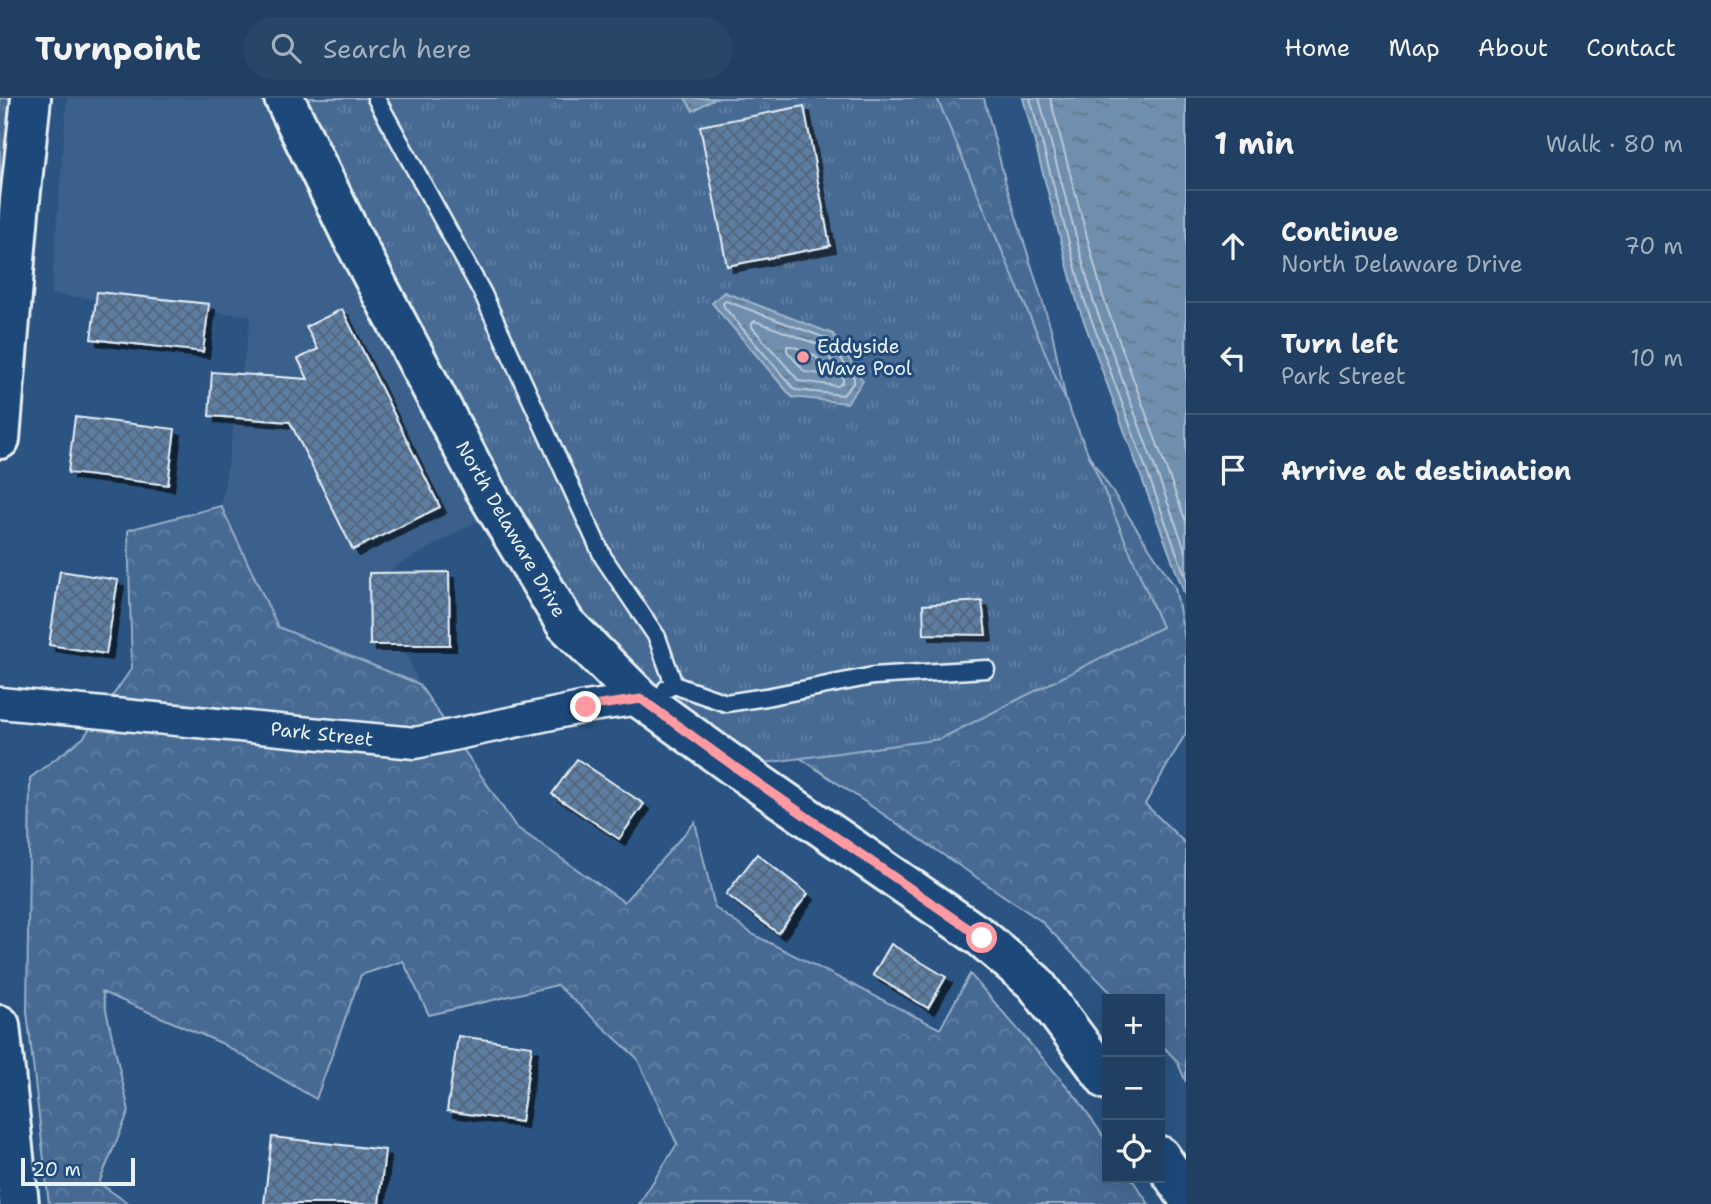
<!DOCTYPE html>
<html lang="en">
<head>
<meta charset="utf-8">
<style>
	:root { --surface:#203f62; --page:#284668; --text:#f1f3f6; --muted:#a2afbe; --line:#3d5877 }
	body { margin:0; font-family:"Shantell Sans",sans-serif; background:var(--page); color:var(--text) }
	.controls { position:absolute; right:21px; bottom:21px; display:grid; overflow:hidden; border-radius:0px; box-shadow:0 7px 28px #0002 }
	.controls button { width:63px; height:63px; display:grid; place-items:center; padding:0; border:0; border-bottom:2px solid var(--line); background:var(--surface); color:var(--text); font:35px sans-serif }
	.scale { position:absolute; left:21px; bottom:18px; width:114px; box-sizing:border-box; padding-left:7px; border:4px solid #e8f1f8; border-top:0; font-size:19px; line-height:24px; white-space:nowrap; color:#e8f1f8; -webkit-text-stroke:5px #1f4a7a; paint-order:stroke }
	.stop { position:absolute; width:21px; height:21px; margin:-16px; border:5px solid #ff9aa2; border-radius:50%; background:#fff }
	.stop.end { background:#ff9aa2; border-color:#fff; box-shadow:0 2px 7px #0008 }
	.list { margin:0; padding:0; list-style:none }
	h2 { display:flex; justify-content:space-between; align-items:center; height:91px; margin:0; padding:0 28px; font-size:30px }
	h2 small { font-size:23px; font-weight:400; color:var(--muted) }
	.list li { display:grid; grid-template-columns:46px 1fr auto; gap:21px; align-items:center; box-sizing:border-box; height:112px; padding:0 28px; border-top:2px solid var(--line) }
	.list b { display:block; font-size:26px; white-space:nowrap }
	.list p { margin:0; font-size:23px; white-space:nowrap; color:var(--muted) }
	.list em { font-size:23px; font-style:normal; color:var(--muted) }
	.icon { flex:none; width:38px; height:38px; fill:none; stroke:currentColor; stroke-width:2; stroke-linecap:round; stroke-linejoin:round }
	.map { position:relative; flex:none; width:1186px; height:1106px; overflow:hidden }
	header { display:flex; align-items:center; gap:42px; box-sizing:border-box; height:98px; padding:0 35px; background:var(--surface); border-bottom:2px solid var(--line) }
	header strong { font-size:33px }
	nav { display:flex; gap:38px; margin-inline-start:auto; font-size:24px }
	.search { width:490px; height:63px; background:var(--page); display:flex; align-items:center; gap:18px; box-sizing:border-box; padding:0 24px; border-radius:38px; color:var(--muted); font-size:26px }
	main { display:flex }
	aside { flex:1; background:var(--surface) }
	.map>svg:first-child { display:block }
	.built { fill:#3a608b }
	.forest { fill:url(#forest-crowns); stroke:#98aec6; stroke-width:2 }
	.park { fill:url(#park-tufts); stroke:#98aec6; stroke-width:2 }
	.water { fill:url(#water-ripples); stroke:#a0b6cb; stroke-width:2 }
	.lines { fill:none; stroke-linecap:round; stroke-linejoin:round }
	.shore { stroke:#b8c9da; stroke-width:2 }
	.building { fill:url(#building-cross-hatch); stroke:#e8f1f8; stroke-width:2; filter:url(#shadow) }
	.lane-casing { stroke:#e8f1f8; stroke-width:21 }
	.street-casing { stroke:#e8f1f8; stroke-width:35 }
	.secondary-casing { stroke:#e8f1f8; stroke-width:44 }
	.lane { stroke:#1f4a7a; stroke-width:16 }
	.street { stroke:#1f4a7a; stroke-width:30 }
	.secondary { stroke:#1f4a7a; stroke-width:38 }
	.route { stroke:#ff9aa2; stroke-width:9 }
	.poi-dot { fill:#ff9aa2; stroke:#1f4a7a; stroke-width:2.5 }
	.labels { text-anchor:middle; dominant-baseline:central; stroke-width:6; stroke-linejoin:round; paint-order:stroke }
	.poi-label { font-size:19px; fill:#e8f1f8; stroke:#1f4a7a; text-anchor:start }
	.street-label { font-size:19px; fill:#e8f1f8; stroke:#1f4a7a }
</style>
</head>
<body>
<header>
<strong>Turnpoint</strong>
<div class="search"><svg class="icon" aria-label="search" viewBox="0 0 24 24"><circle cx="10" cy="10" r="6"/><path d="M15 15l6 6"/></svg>Search here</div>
<nav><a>Home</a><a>Map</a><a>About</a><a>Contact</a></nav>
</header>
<main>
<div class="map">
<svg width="1186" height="1106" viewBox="0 0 1186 1106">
	<defs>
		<pattern id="forest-crowns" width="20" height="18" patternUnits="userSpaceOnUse" patternTransform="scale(1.75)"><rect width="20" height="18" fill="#476b93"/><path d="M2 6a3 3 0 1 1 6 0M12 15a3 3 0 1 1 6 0" fill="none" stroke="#6281a3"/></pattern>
		<pattern id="park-tufts" width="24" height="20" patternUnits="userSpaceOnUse" patternTransform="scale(1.75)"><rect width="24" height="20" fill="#476b93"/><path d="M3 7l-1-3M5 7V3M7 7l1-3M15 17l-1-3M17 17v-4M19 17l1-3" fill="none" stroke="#6281a3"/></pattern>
		<pattern id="water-ripples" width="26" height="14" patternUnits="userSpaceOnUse" patternTransform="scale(1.75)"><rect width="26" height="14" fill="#708ead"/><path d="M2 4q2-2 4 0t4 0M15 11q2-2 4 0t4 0" fill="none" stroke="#61768a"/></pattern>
		<pattern id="building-cross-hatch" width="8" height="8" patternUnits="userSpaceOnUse" patternTransform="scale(1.75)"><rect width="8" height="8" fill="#5d7da1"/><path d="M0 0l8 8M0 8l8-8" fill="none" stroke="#53657a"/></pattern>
		<filter id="shadow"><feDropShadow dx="6" dy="6" stdDeviation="0" flood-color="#0009"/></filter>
	</defs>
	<rect width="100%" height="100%" fill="#2b5482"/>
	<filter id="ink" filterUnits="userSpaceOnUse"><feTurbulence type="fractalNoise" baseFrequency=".0143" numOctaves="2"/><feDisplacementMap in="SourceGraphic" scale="14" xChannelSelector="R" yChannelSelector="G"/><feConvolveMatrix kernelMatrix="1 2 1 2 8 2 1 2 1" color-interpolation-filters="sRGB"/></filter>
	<g filter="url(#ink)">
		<!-- built -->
		<path class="built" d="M67,0h197l217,421 -107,60 45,105 -141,-57 -57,-121 30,-190 -200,-22z"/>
		<!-- forest -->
		<g class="forest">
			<path d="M917,0h67l22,86 46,148 20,98 103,157 11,58v88l-41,71 41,40v238l-9,-21 -17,-18v-44h-43l-76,-78 -263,-178z"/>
			<path d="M221,408l57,121 141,57 97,143 108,75 71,-80 20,86 39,27 186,94 30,-55 108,125 29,43v36h24l18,26h-510l38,-60 -40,-86 -80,-73 -128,30 -26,-54 -42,14 -45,124 -95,-56 -119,-51 27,119 -30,72 30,21h-80l-22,-192 3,-234 53,-40 49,-70 -4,-138z"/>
		</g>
		<!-- park -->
		<g class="park">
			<path d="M0,0h12l-12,144z"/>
			<path d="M284,0h653l225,529 -222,112 -205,28 -170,-144z"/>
		</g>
		<!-- water -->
		<g class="water">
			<path d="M685,0h30l-22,13z"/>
			<path d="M1023,0h163v500l-108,-293z"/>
			<path d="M724,194l109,42 30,47 -16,22 -55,-6 -80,-94z"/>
		</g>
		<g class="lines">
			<!-- shore -->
			<g class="shore">
				<path d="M1030,0l55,204 101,276"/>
				<path d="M1039,0l54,202 93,252"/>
				<path d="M1050,0l53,199 83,225"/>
				<path d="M726,203l102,38 26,39v4l-11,13 -48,-5 -71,-83 -1,-4z"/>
				<path d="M755,223l67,25 21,32v4l-5,4 -39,-5 -47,-54v-4z"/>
				<path d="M787,248h4c17,6 29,7 33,26l-3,2 -16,-2 -18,-21z"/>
			</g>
		</g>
		<!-- building -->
		<g class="building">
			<path d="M804,8l26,140 -103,20 -27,-140z"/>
			<path d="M97,194l112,12 -6,48 -112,-13z"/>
			<path d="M342,211l98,198 -87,43 -63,-128 -81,-6 3,-44 96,7 -10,-20 20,-10 -12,-22z"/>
			<path d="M75,319l100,12 -7,56 -100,-12z"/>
			<path d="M60,473l58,9 -12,74 -57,-9z"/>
			<path d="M449,474l1,73h-80l-1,-72z"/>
			<path d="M982,503l4,34 -62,-1 -1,-29z"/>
			<path d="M577,661l67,45 -25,35 -67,-45z"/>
			<path d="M757,756l51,40 -30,39 -52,-39z"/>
			<path d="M891,846l55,33 -18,31 -55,-33z"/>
			<path d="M458,938l74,10 -11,76 -74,-11z"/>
			<path d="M272,1039l113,13 -6,54h-115z"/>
		</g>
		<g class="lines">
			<!-- lane casing -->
			<g class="lane-casing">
				<g id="lane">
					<path d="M376,0l107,196 120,263 54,80 17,48"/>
					<path d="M666,591l8,-4 52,18 40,-6 107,-21 113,-7"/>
				</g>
			</g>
			<!-- street casing -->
			<g class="street-casing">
				<path id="street" d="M0,605l415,40 170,-36 56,-8"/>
			</g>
			<!-- secondary casing -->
			<g class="secondary-casing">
				<g id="secondary">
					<path d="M284,0l67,137 134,255 80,133 76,76 94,68 247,171 53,45 72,97"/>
					<path d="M0,341l20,-239 11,-102"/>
					<path d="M0,927l19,179"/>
					<path d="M1160,1058l26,39"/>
				</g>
			</g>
			<!-- lane -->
			<use href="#lane" class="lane"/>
			<!-- street -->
			<use href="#street" class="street"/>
			<!-- secondary -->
			<use href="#secondary" class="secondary"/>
		</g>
	</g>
	<g class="lines" filter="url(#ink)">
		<!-- route -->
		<path class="route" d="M586,609l55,-8 94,68 247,171"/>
	</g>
	<!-- markers -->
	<circle class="poi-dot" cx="803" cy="259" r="7"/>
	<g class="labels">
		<!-- poi labels -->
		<g class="poi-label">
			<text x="817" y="248">Eddyside<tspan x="817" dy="22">Wave Pool</tspan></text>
		</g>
		<!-- street labels -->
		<g class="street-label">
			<text transform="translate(511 431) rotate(60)">North Delaware Drive</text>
			<text transform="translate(322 636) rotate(6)">Park Street</text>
		</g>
	</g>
</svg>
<div class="controls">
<button>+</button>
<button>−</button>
<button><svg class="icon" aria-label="locate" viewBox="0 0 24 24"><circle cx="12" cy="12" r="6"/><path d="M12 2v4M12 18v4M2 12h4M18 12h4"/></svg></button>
</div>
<div class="scale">20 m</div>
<div class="stop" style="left:982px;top:840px"></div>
<div class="stop end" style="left:586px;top:609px"></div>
</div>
<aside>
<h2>1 min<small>Walk · 80 m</small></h2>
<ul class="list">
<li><svg class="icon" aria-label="ahead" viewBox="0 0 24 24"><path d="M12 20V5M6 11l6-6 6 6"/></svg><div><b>Continue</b><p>North Delaware Drive</p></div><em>70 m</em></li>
<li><svg class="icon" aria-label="left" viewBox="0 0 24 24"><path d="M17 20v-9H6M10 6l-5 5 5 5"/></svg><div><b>Turn left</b><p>Park Street</p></div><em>10 m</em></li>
<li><svg class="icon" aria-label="arrive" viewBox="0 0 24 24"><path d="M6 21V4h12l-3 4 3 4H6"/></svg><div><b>Arrive at destination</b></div></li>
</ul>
</aside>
</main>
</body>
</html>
